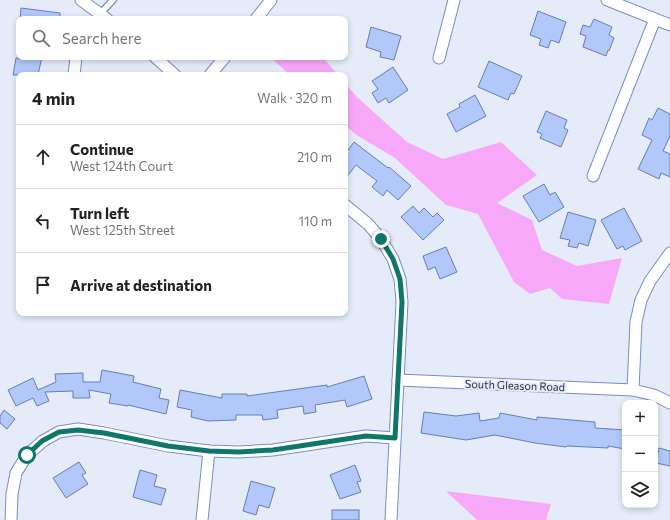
<!DOCTYPE html>
<html lang="en">
<head>
<meta charset="utf-8">
<style>
	:root { --surface:#fff; --page:#f6f6f6; --text:#222; --muted:#767676; --line:#e0e0e0 }
	body { margin:0; font-family:Commissioner,sans-serif; background:var(--page); color:var(--text) }
	.controls { position:absolute; right:12px; bottom:12px; display:grid; overflow:hidden; border-radius:8px; box-shadow:0 2px 6px #0003 }
	.controls button { width:36px; height:36px; display:grid; place-items:center; padding:0; border:0; border-bottom:1px solid var(--line); background:var(--surface); color:var(--text); font:20px sans-serif }
	.stop { position:absolute; width:12px; height:12px; margin:-9px; border:3px solid #0f766e; border-radius:50%; background:#fff }
	.stop.end { background:#0f766e; border-color:#fff; box-shadow:0 1px 4px #0008 }
	.list { margin:0; padding:0; list-style:none }
	h2 { display:flex; justify-content:space-between; align-items:center; height:52px; margin:0; padding:0 16px; font-size:17px }
	h2 small { font-size:13px; font-weight:400; color:var(--muted) }
	.list li { display:grid; grid-template-columns:26px 1fr auto; gap:12px; align-items:center; box-sizing:border-box; height:64px; padding:0 16px; border-top:1px solid var(--line) }
	.list b { display:block; font-size:15px; white-space:nowrap }
	.list p { margin:0; font-size:13px; white-space:nowrap; color:var(--muted) }
	.list em { font-size:13px; font-style:normal; color:var(--muted) }
	.icon { flex:none; width:22px; height:22px; fill:none; stroke:currentColor; stroke-width:2; stroke-linecap:round; stroke-linejoin:round }
	.map { position:relative; flex:none; width:670px; height:520px; overflow:hidden }
	.search { position:absolute; background:var(--surface); box-shadow:0 2px 6px #0003; left:16px; top:16px; width:332px; height:44px; display:flex; align-items:center; gap:10px; box-sizing:border-box; padding:0 14px; border-radius:8px; color:var(--muted); font-size:15px }
	.panel { position:absolute; background:var(--surface); box-shadow:0 2px 6px #0003; left:16px; top:72px; width:332px; height:244px; border-radius:8px }
	.map>svg:first-child { display:block }
	.green { fill:#f8a8f9 }
	.building { fill:#b2c8fa; stroke:#657eb7 }
	.lines { fill:none; stroke-linecap:round; stroke-linejoin:round }
	.lane-casing { stroke:#758ec9; stroke-width:8 }
	.street-casing { stroke:#758ec9; stroke-width:13 }
	.lane { stroke:#fff; stroke-width:5.5 }
	.street { stroke:#fff; stroke-width:11 }
	.route { stroke:#0f766e; stroke-width:5 }
	.labels { text-anchor:middle; dominant-baseline:central; stroke-width:4; stroke-linejoin:round; paint-order:stroke }
	.street-label { font-size:11px; fill:#1f2941; stroke:#e5ebf8 }
</style>
</head>
<body>
<div class="map">
<svg width="670" height="520" viewBox="0 0 670 520">
	<rect width="100%" height="100%" fill="#e5ebf8"/>
	<!-- green -->
	<g class="green">
		<path d="M272,57h45l9,4 12,14h-48l-19,-17z"/>
		<path d="M345,83l12,14 50,45 36,17 58,-17 36,33 -40,28 35,17 10,30 35,16 45,-8 -13,46 -47,-5 -12,-11 -20,6 -16,-12 -36,-68 -32,-9 -51,-47 -40,-24 -10,-9z"/>
		<path d="M446,491l105,13 -5,16h-69z"/>
	</g>
	<!-- building -->
	<g class="building">
		<path d="M21,8l39,5v6h-40z"/>
		<path d="M538,11l28,11 -7,21 -8,-3 -3,8 -9,-3 2,-6 -11,-4z"/>
		<path d="M594,19l18,8 -3,8 5,3 -5,13 -1,-1 -2,6 -23,-9 3,-11 -6,-2 3,-9 7,2z"/>
		<path d="M371,27l30,9 -7,24 -14,-3 1,-5 -15,-5z"/>
		<path d="M25,57h17l-4,18h-25l3,-17 9,1z"/>
		<path d="M489,61l33,15 -8,18 -3,-1 -3,7 -30,-13z"/>
		<path d="M393,67l15,23 -19,13 -3,-5 -8,5 -6,-10 6,-4 -6,-8z"/>
		<path d="M475,95l11,21 -30,16 -9,-18 13,-7 -1,-3z"/>
		<path d="M658,108l12,6v22l-7,15 7,3v23l-9,-4 -2,6 -21,-10 14,-29 -10,-5 7,-17 3,2z"/>
		<path d="M546,111l21,9 -3,8 4,2 -7,17 -21,-9 2,-4 -5,-2z"/>
		<path d="M354,142l34,26 1,-1 22,19 -13,14 -11,-10 -4,6 -11,-9 5,-6 -21,-16 -11,14v-25z"/>
		<path d="M544,184l6,11 5,-3 9,15 -25,15 -16,-26z"/>
		<path d="M413,206l6,7 5,-5 9,9 4,-4 7,7 -21,20 -22,-23z"/>
		<path d="M624,208l18,33 -17,9 -2,-4 -6,3 -16,-29z"/>
		<path d="M568,212l28,8 -8,26 -9,-3 -2,5 -9,-2 2,-6 -10,-2z"/>
		<path d="M446,247l11,25 -17,7 -5,-12 -7,3 -5,-14z"/>
		<path d="M102,370l32,6 -1,6 28,7 -2,9 10,2 -3,14 -38,-9v1l-19,-3 2,-9 -22,-4 1,8h-17v-7l-28,1 4,9 -12,5 -4,-8 -17,8 -8,-16 25,-12 5,12 18,-8 -1,-8 28,-1v9h17z"/>
		<path d="M364,376l8,23 -25,8 -2,-7 -30,5 1,7 -12,2 -1,-8 -26,4 1,8 -15,2 -1,-5h-26v5l-28,1 -17,-4 1,-7 -15,-3 3,-17 42,8v-4h25v2l80,-11v2z"/>
		<path d="M4,410l11,9 -8,10 -7,-6v-7z"/>
		<path d="M424,412l32,4 23,-3 1,8 19,-3 1,-5 37,7v-3l58,5v6l30,2v19l-17,-3v2l-41,-2 -1,1 -31,-4 -40,-8 -29,5 -45,-7z"/>
		<path d="M659,448l11,3v15l-14,-3z"/>
		<path d="M79,462l7,11 -4,2 6,9 -22,14 -13,-20z"/>
		<path d="M355,465l6,16 -4,1 4,10 -21,7 -10,-24z"/>
		<path d="M140,470l17,5 -3,11 12,3 -5,16 -28,-8z"/>
		<path d="M251,481l24,7 -6,20 -10,-3 -3,10 -13,-4z"/>
		<rect x="332" y="510" width="27" height="10"/>
	</g>
	<g class="lines">
		<!-- lane casing -->
		<g class="lane-casing">
			<path id="lane" d="M100,14l13,-14"/>
		</g>
		<!-- street casing -->
		<g class="street-casing">
			<g id="street">
				<path d="M81,0l26,19"/>
				<path d="M607,0l63,25"/>
				<path d="M256,19l15,-19"/>
				<path d="M155,57l20,18"/>
				<path d="M439,58l15,-58"/>
				<path d="M74,75l2,-18"/>
				<path d="M210,75l15,-18"/>
				<path d="M593,176l62,-157"/>
				<path d="M345,205l23,19 13,15 12,20 7,20 2,23 -11,218"/>
				<path d="M398,380l235,10 21,5 16,8"/>
				<path d="M633,390l3,-68 5,-22 9,-19 20,-28"/>
				<path d="M11,520l1,-26 4,-21 11,-18 16,-14 16,-9 19,-3 26,4 64,13 41,5 30,1 34,-2 93,-14 29,2"/>
				<path d="M202,520l7,-69"/>
			</g>
		</g>
		<!-- lane -->
		<use href="#lane" class="lane"/>
		<!-- street -->
		<use href="#street" class="street"/>
	</g>
	<g class="lines">
		<!-- route -->
		<path class="route" d="M27,455l15,-14 17,-9 19,-2 26,3 64,13 41,5 30,1 34,-2 93,-14 29,2 7,-136 -2,-23 -7,-20 -12,-20"/>
	</g>
	<g class="labels">
		<!-- street labels -->
		<g class="street-label">
			<text transform="translate(515 385) rotate(2)">South Gleason Road</text>
		</g>
	</g>
</svg>
<div class="controls">
<button>+</button>
<button>−</button>
<button><svg class="icon" aria-label="layers" viewBox="0 0 24 24"><path d="M12 4l9 5-9 5-9-5zM3 14l9 5 9-5"/></svg></button>
</div>
<div class="stop" style="left:27px;top:455px"></div>
<div class="stop end" style="left:381px;top:239px"></div>
<div class="search"><svg class="icon" aria-label="search" viewBox="0 0 24 24"><circle cx="10" cy="10" r="6"/><path d="M15 15l6 6"/></svg>Search here</div>
<section class="panel">
<h2>4 min<small>Walk · 320 m</small></h2>
<ul class="list">
<li><svg class="icon" aria-label="ahead" viewBox="0 0 24 24"><path d="M12 20V5M6 11l6-6 6 6"/></svg><div><b>Continue</b><p>West 124th Court</p></div><em>210 m</em></li>
<li><svg class="icon" aria-label="left" viewBox="0 0 24 24"><path d="M17 20v-9H6M10 6l-5 5 5 5"/></svg><div><b>Turn left</b><p>West 125th Street</p></div><em>110 m</em></li>
<li><svg class="icon" aria-label="arrive" viewBox="0 0 24 24"><path d="M6 21V4h12l-3 4 3 4H6"/></svg><div><b>Arrive at destination</b></div></li>
</ul>
</section>
</div>
</body>
</html>
